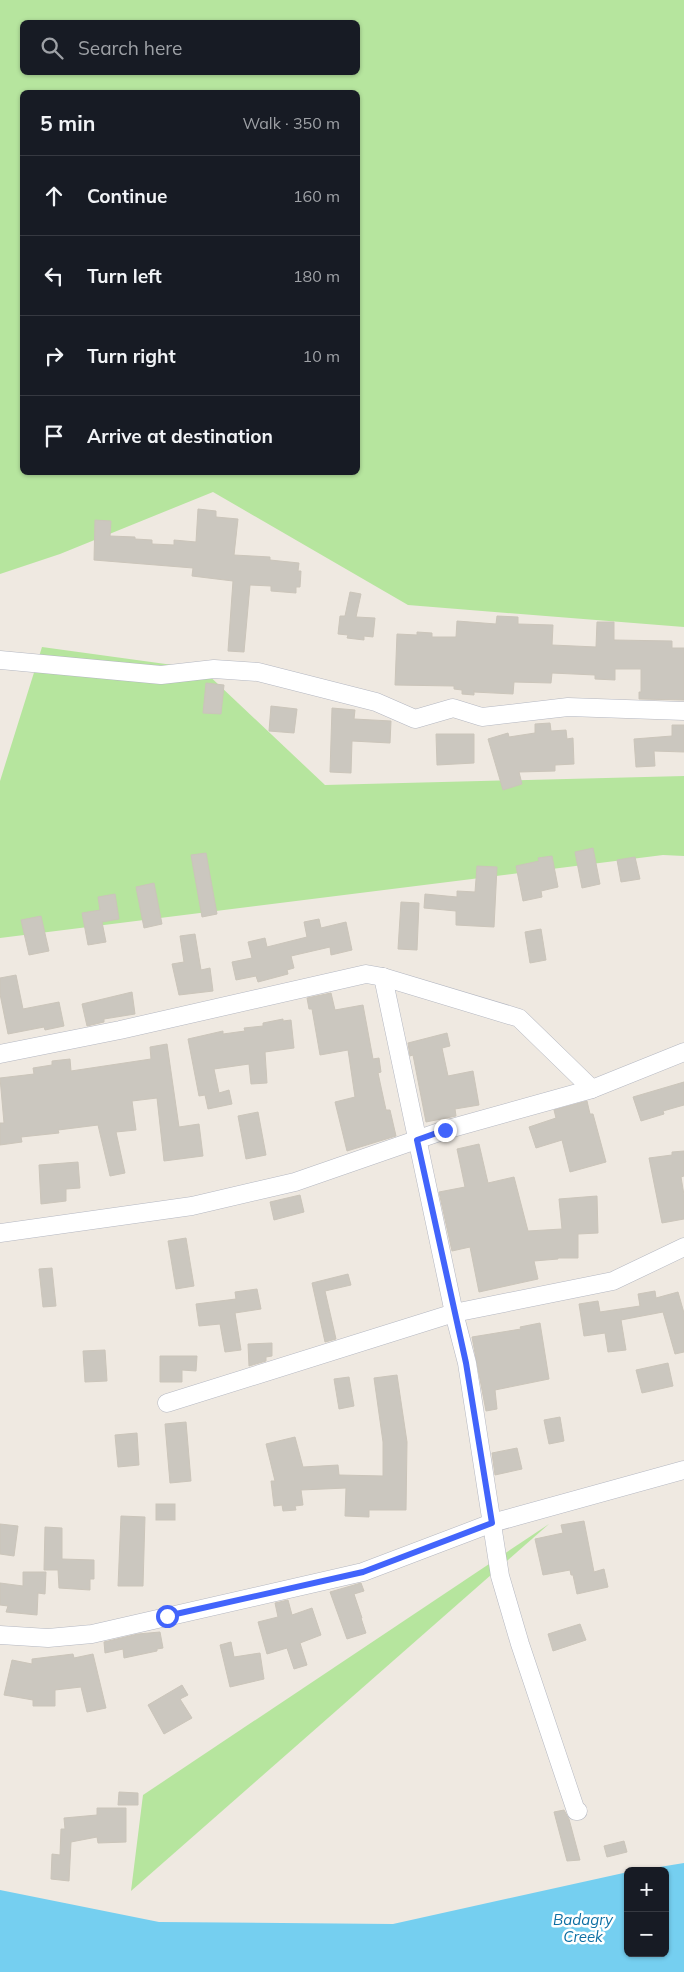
<!DOCTYPE html>
<html lang="en">
<head>
<meta charset="utf-8">
<style>
	:root { --surface:#171b24; --page:#242831; --text:#f1f3f6; --muted:#9ea1a6; --line:#363941 }
	body { margin:0; font-family:Mulish,sans-serif; background:var(--page); color:var(--text) }
	.controls { position:absolute; right:15px; bottom:15px; display:grid; overflow:hidden; border-radius:8px; box-shadow:0 1px 4px #0004 }
	.controls button { width:45px; height:45px; display:grid; place-items:center; padding:0; border:0; border-bottom:1px solid var(--line); background:var(--surface); color:var(--text); font:25px sans-serif }
	.stop { position:absolute; width:15px; height:15px; margin:-11px; border:4px solid #4264fb; border-radius:50%; background:#fff }
	.stop.end { background:#4264fb; border-color:#fff; box-shadow:0 1px 5px #0008 }
	.list { margin:0; padding:0; list-style:none }
	h2 { display:flex; justify-content:space-between; align-items:center; height:65px; margin:0; padding:0 20px; font-size:21px }
	h2 small { font-size:16px; font-weight:400; color:var(--muted) }
	.list li { display:grid; grid-template-columns:32px 1fr auto; gap:15px; align-items:center; box-sizing:border-box; height:80px; padding:0 20px; border-top:1px solid var(--line) }
	.list b { display:block; font-size:19px; white-space:nowrap }
	.list em { font-size:16px; font-style:normal; color:var(--muted) }
	.icon { flex:none; width:28px; height:28px; fill:none; stroke:currentColor; stroke-width:2; stroke-linecap:round; stroke-linejoin:round }
	.map { position:relative; flex:none; width:684px; height:1972px; overflow:hidden }
	.search { position:absolute; background:var(--surface); box-shadow:0 1px 4px #0004; left:20px; top:20px; width:340px; height:55px; display:flex; align-items:center; gap:12px; box-sizing:border-box; padding:0 18px; border-radius:8px; color:var(--muted); font-size:19px }
	.panel { position:absolute; background:var(--surface); box-shadow:0 1px 4px #0004; left:20px; top:90px; width:340px; height:385px; border-radius:8px }
	.map>svg:first-child { display:block }
	.green { fill:#b6e59e; fill-rule:evenodd }
	.water { fill:#75cff0 }
	.building { fill:#cbc7bf; stroke:#cbc5ba }
	.lines { fill:none; stroke-linecap:round; stroke-linejoin:round }
	.minor-casing { stroke:#b4b7c1; stroke-width:19 }
	.minor { stroke:#fff; stroke-width:18 }
	.route { stroke:#4264fb; stroke-width:6 }
	.labels { text-anchor:middle; dominant-baseline:central; stroke-width:5; stroke-linejoin:round; paint-order:stroke }
	.water-label { font-size:15px; font-style:italic; fill:#0d6fa3; stroke:#fff }
</style>
</head>
<body>
<div class="map">
<svg width="684" height="1972" viewBox="0 0 684 1972">
	<rect width="100%" height="100%" fill="#efe9e1"/>
	<!-- green -->
	<g class="green">
		<path d="M0,0h684v627l-276,-22 -195,-113 -153,62 -60,20zM22,22h336v50h-336zM22,92h336v380h-336z"/>
		<path d="M42,647l160,22 123,116 359,-9v80l-21,-1 -663,83v-157z"/>
		<path d="M549,1524l-418,367 12,-96z"/>
	</g>
	<!-- water -->
	<path class="water" d="M684,1863v109h-684v-82l159,32 234,2 235,-52v81h37v-82h-30z"/>
	<!-- building -->
	<g class="building">
		<path d="M198,509l18,2v6l22,2 -4,36 36,2v3l29,3 -1,8h3l-1,16h-4v6l-25,-2v-5l-21,-1 -6,67 -16,-1 5,-70 -41,-5 1,-8 -99,-8 1,-40 16,1 -1,15 25,1v2l17,1v4l22,1v-5l22,2z"/>
		<path d="M350,592l11,2 -5,23 19,1 -2,19 -9,-1v4l-17,-2 1,-3 -10,-1 2,-18h5z"/>
		<path d="M497,616l21,1v7l35,1 -1,20 44,2 1,-25h17v18l58,1v7h12v52l-45,-1v-7h2v-23h-26v11l-20,-1v-4l-43,-2 -1,10 -37,-1 -1,12 -39,-2v-2v5l-12,-1v-4l-8,-1v-3l-59,-1 2,-51 20,1v-3l15,1v4h24l1,-16 39,3z"/>
		<path d="M206,683l18,2 -3,29 -18,-1z"/>
		<path d="M271,706l26,3 -3,24 -25,-2z"/>
		<path d="M332,708l23,2 -1,9 37,2 -1,22 -38,-2 -1,32 -21,-1z"/>
		<path d="M550,723l1,8 15,-1 1,9 6,-1 1,26 -19,1v6l-36,1 3,12 -19,6 -15,-51 20,-6 1,4 26,-4v-9z"/>
		<path d="M672,725h12v27l-30,-1 1,15 -19,1 -2,-28 38,-3z"/>
		<path d="M436,734h38v29l-37,2z"/>
		<path d="M593,848l7,36 -18,4 -7,-36z"/>
		<path d="M206,853l11,61 -15,3 -11,-62z"/>
		<path d="M552,856l6,31 -17,4 1,6 -19,4 -7,-35 23,-5 -1,-3z"/>
		<path d="M635,857l5,22 -19,3 -4,-22z"/>
		<path d="M477,866l20,1 -3,60 -38,-2v-14l-32,-3 1,-14 32,3v-6l18,1z"/>
		<path d="M154,883l8,41 -18,4 -8,-41z"/>
		<path d="M115,894l4,25 -17,3 4,20 -18,3 -6,-32 18,-3 -2,-13z"/>
		<path d="M401,902l18,1 -2,47 -19,-1z"/>
		<path d="M41,916l8,35 -20,4 -8,-35z"/>
		<path d="M319,919l2,9 25,-6 6,28 -21,5 -1,-8 -39,9 3,12 -7,2 1,4 -30,8 -2,-6 -20,4 -4,-18 20,-4 -4,-16 17,-4 2,9 40,-10 -3,-15z"/>
		<path d="M541,929l5,31 -16,3 -5,-31z"/>
		<path d="M195,934l6,36 9,-2 3,23 -34,4 -7,-31 12,-2 -4,-26z"/>
		<path d="M16,975l7,34 36,-7 5,24 -19,4 -1,-3 -36,7 -8,-40v-16z"/>
		<path d="M132,992l3,22 -31,5v3l-17,4 -5,-22z"/>
		<path d="M331,993l4,17 28,-5 10,54 6,-1 2,14 -3,1 8,37h4l6,26 -49,15 -12,-49 20,-5 -7,-47 -28,5 -8,-46h-3l-2,-11z"/>
		<path d="M283,1019v2l8,-1 3,28 -29,4 2,31 -16,1 -2,-20 -35,5 5,24 10,-3 3,14 -24,5 -3,-14 -6,1 -11,-57 35,-8v3l22,-3 -1,-3 19,-2v-3z"/>
		<path d="M447,1033l3,13 -8,2 6,28 25,-5 6,34 -24,4 1,7 -30,6 -13,-67 -3,1 -2,-13z"/>
		<path d="M167,1044l12,83 20,-3 4,32 -39,5 -7,-63 -25,3 4,29 -20,2 9,41 -15,3 -12,-51 -40,5 1,3 -38,4 1,5 -22,3v-22h4l-4,-45 34,-4 -1,-6 19,-3v-4l18,-2 1,12 80,-12 -1,-12z"/>
		<path d="M684,1082v23l-21,6 1,3 -23,7 -8,-24z"/>
		<path d="M587,1101l3,13h3l13,48 -36,10 -8,-32 -26,8 -7,-21 27,-9 -2,-8z"/>
		<path d="M258,1112l8,43 -20,4 -8,-43z"/>
		<path d="M479,1144l9,39 26,-6 14,54 34,-2 -3,-30 38,-3 1,37 -20,1v24h-20v1l-24,2 4,18 -59,13 -9,-45 -18,4 -13,-59 26,-5 -8,-38z"/>
		<path d="M684,1151v25l-3,1 3,18v24l-22,4 -13,-65 23,-3v-3z"/>
		<path d="M78,1162l2,26 -14,1v12l-25,3 -2,-39z"/>
		<path d="M300,1195l4,17 -30,8 -4,-18z"/>
		<path d="M186,1238l8,48 -18,3 -8,-48z"/>
		<path d="M52,1268l4,38 -13,1 -4,-38z"/>
		<path d="M348,1274l3,11 -26,6 11,48 -11,3 -13,-59z"/>
		<path d="M257,1289l4,20 -26,4 6,37 -16,2 -5,-28 -21,2 -3,-22 40,-5 -1,-7z"/>
		<path d="M655,1291l1,7 22,-6 6,21v39l-9,2 -12,-42 -42,8 5,30 -18,2 -3,-19 -21,3 -5,-32 19,-3 2,11 40,-6 -2,-12z"/>
		<path d="M540,1323l9,56 -54,11 2,19 -11,2 -14,-74 49,-8 -1,-2z"/>
		<path d="M272,1343v13l-6,1v4l-17,5 -1,-22z"/>
		<path d="M105,1350l2,31 -22,1 -2,-31z"/>
		<path d="M160,1356h37l-1,15 -14,-1v12h-22z"/>
		<path d="M668,1363l5,23 -31,7 -6,-23z"/>
		<path d="M397,1375l10,67 -1,68h-37v7l-24,-1 1,-28 -45,2 2,15 -8,1 1,4 -13,1 -1,-6 -8,1 -3,-25h4l-9,-37 29,-7 8,30 35,-2 1,10 44,1v-34l-9,-64z"/>
		<path d="M349,1377l5,29 -15,3 -5,-30z"/>
		<path d="M560,1417l4,24 -15,3 -5,-24z"/>
		<path d="M186,1422l5,59 -21,2 -5,-59z"/>
		<path d="M137,1433l2,32 -21,2 -3,-32z"/>
		<path d="M517,1448l5,21 -27,6 -3,-22z"/>
		<rect x="156" y="1504" width="19" height="16"/>
		<path d="M121,1516l24,1 -2,69h-25z"/>
		<path d="M584,1521l10,51 10,-3 4,18 -31,7 -4,-19h-2l-1,-5 -27,5 -8,-36 28,-6 -2,-8z"/>
		<path d="M0,1524l18,2 -4,30 -14,-2z"/>
		<path d="M45,1527l17,1v31l32,1v19h-4v11l-31,-2 -1,-18h-14z"/>
		<path d="M23,1572h23l-1,22 -7,-1 -1,22 -31,-3 2,-6 -8,-1v-22l23,3z"/>
		<path d="M361,1583l3,8 -10,3 8,24h-1l5,15 -19,6 -17,-47z"/>
		<path d="M288,1600l4,15 20,-7 9,27 -21,8 7,22 -13,4 -7,-21 -20,6 -9,-32 20,-5 -3,-14z"/>
		<path d="M580,1624l6,16 -33,11 -5,-17z"/>
		<path d="M160,1632l3,16 -6,1v2l-33,7 -1,-9 -18,4 -1,-11 34,-8z"/>
		<path d="M231,1642l3,15 26,-4 4,26 -34,8 -10,-42z"/>
		<path d="M73,1654l1,4 19,-4 13,54 -19,4 -6,-25 -26,3v16h-22v-6l-29,-5 8,-35 20,4v-5z"/>
		<path d="M182,1685l6,10 -8,4 12,19 -28,16 -16,-29z"/>
		<path d="M119,1792l19,1v12h-20z"/>
		<path d="M97,1808h29v34l-28,1 -1,-6 -26,5 -2,39 -18,-2 1,-25 8,1 1,-26h4l-1,-11 33,-3z"/>
		<path d="M564,1810l5,9 11,41 -13,1 -13,-49z"/>
		<path d="M624,1841l3,11 -20,5 -3,-11z"/>
	</g>
	<g class="lines">
		<!-- minor casing -->
		<g class="minor-casing">
			<g id="minor">
				<path d="M0,660l161,15 53,-6 44,3 118,30 39,17 38,-11 29,9 86,-10 116,4"/>
				<path d="M383,977l71,336 13,50 33,213 20,68 56,167h2"/>
				<path d="M0,1054l120,-24 246,-56 17,3 136,41 73,71"/>
				<path d="M0,1233l192,-27 103,-24 150,-52 147,-41 92,-37"/>
				<path d="M167,1403l287,-90 159,-32 71,-34"/>
				<path d="M0,1635l48,3 44,-4 271,-62 129,-49 192,-53"/>
			</g>
		</g>
		<!-- minor -->
		<use href="#minor" class="minor"/>
	</g>
	<g class="lines">
		<!-- route -->
		<path class="route" d="M167,1616l196,-44 129,-49 -26,-160 -49,-223 28,-10"/>
	</g>
	<g class="labels">
		<!-- water labels -->
		<g class="water-label">
			<text x="583" y="1919">Badagry<tspan x="583" dy="17">Creek</tspan></text>
		</g>
	</g>
</svg>
<div class="controls">
<button>+</button>
<button>−</button>
</div>
<div class="stop" style="left:167px;top:1616px"></div>
<div class="stop end" style="left:445px;top:1130px"></div>
<div class="search"><svg class="icon" aria-label="search" viewBox="0 0 24 24"><circle cx="10" cy="10" r="6"/><path d="M15 15l6 6"/></svg>Search here</div>
<section class="panel">
<h2>5 min<small>Walk · 350 m</small></h2>
<ul class="list">
<li><svg class="icon" aria-label="ahead" viewBox="0 0 24 24"><path d="M12 20V5M6 11l6-6 6 6"/></svg><div><b>Continue</b></div><em>160 m</em></li>
<li><svg class="icon" aria-label="left" viewBox="0 0 24 24"><path d="M17 20v-9H6M10 6l-5 5 5 5"/></svg><div><b>Turn left</b></div><em>180 m</em></li>
<li><svg class="icon" aria-label="right" viewBox="0 0 24 24"><path d="M7 20v-9h11M14 6l5 5-5 5"/></svg><div><b>Turn right</b></div><em>10 m</em></li>
<li><svg class="icon" aria-label="arrive" viewBox="0 0 24 24"><path d="M6 21V4h12l-3 4 3 4H6"/></svg><div><b>Arrive at destination</b></div></li>
</ul>
</section>
</div>
</body>
</html>
